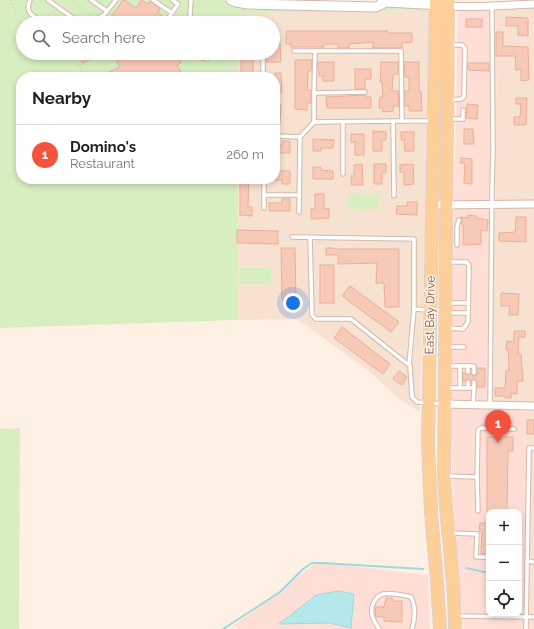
<!DOCTYPE html>
<html lang="en">
<head>
<meta charset="utf-8">
<style>
	:root { --surface:#fff; --page:#f2f2f2; --text:#202124; --muted:#757577; --line:#e0e0e0; --accent:#f4523c }
	body { margin:0; font-family:Raleway,sans-serif; background:var(--page); color:var(--text) }
	.controls { position:absolute; right:12px; bottom:12px; display:grid; overflow:hidden; border-radius:8px; box-shadow:0 2px 6px #0003 }
	.controls button { width:36px; height:36px; display:grid; place-items:center; padding:0; border:0; border-bottom:1px solid var(--line); background:var(--surface); color:var(--text); font:20px sans-serif }
	.you { position:absolute; left:293px; top:303px; width:14px; height:14px; margin:-10px; border:3px solid #fff; border-radius:50%; background:#1a73e8; box-shadow:0 0 0 6px #1a73e833 }
	.badge { display:grid; place-items:center; width:26px; height:26px; border-radius:50%; background:var(--accent); color:#fff; font-size:13px; font-weight:700 }
	.pin { position:absolute; translate:-50% -33px; filter:drop-shadow(0 1px 2px #0008) }
	.pin::after { content:''; position:absolute; top:21px; width:14px; height:12px; background:inherit; clip-path:polygon(0 0,100% 0,50% 100%) }
	.list { margin:0; padding:0; list-style:none }
	h2 { display:flex; justify-content:space-between; align-items:center; height:52px; margin:0; padding:0 16px; font-size:17px }
	h2 small { font-size:13px; font-weight:400; color:var(--muted) }
	.list li { display:grid; grid-template-columns:26px 1fr auto; gap:12px; align-items:center; box-sizing:border-box; height:60px; padding:0 16px; border-top:1px solid var(--line) }
	.list b { display:block; font-size:15px; white-space:nowrap }
	.list p { margin:0; font-size:13px; white-space:nowrap; color:var(--muted) }
	.list em { font-size:13px; font-style:normal; color:var(--muted) }
	.icon { flex:none; width:22px; height:22px; fill:none; stroke:currentColor; stroke-width:2; stroke-linecap:round; stroke-linejoin:round }
	.map { position:relative; flex:none; width:534px; height:629px; overflow:hidden }
	.search { position:absolute; background:var(--surface); box-shadow:0 2px 6px #0003; left:16px; top:16px; width:264px; height:44px; display:flex; align-items:center; gap:10px; box-sizing:border-box; padding:0 14px; border-radius:22px; color:var(--muted); font-size:15px }
	.panel { position:absolute; background:var(--surface); box-shadow:0 2px 6px #0003; left:16px; top:72px; width:264px; height:112px; border-radius:16px }
	.map>svg:first-child { display:block }
	.residential { fill:#f7e2d1 }
	.commercial { fill:#ffded6; fill-rule:evenodd }
	.green { fill:#d7eec0 }
	.water { fill:#b5e8ea; stroke:#9bdadd }
	.lines { fill:none; stroke-linecap:round; stroke-linejoin:round }
	.stream { stroke:#9bdadd; stroke-width:2 }
	.building { fill:#f7cab8; stroke:#ebae97 }
	.service-casing { stroke:#d3b9ab; stroke-width:5.5 }
	.minor-casing { stroke:#d3b9ab; stroke-width:9 }
	.tertiary-casing { stroke:#d3b9ab; stroke-width:11 }
	.primary-casing { stroke:#dcd2cf; stroke-width:14 }
	.path { stroke:#dcad9b; stroke-width:1; stroke-dasharray:1 3; stroke-linecap:butt }
	.service { stroke:#fff; stroke-width:3.5 }
	.minor { stroke:#fff; stroke-width:7 }
	.tertiary { stroke:#fff; stroke-width:9 }
	.primary { stroke:#ffcf99; stroke-width:12 }
	.labels { text-anchor:middle; dominant-baseline:central; stroke-width:3; stroke-linejoin:round; paint-order:stroke }
	.street-label { font-size:12px; fill:#795346; stroke:#fff5eb }
</style>
</head>
<body>
<div class="map">
<svg width="534" height="629" viewBox="0 0 534 629">
	<rect width="100%" height="100%" fill="#fef1e3"/>
	<!-- residential -->
	<g class="residential">
		<path d="M505,8h29v193h-40l4,-179 -2,-13z"/>
		<path d="M431,10l-2,150 -3,56 -6,196 -21,-13 -30,-28 -72,-52 -60,1v-141h38v-102h-38v-24h36v-30h-36v-10z"/>
		<path d="M494,208h40v194h-44z"/>
		<path d="M526,409h8v220h-6z"/>
	</g>
	<!-- commercial -->
	<g class="commercial">
		<path d="M496,9l2,13 -4,179h-40l4,-191z"/>
		<path d="M454,208h40l-4,194 -40,-1z"/>
		<path d="M450,408h40v2l36,-1 2,220h-64l-10,-104zM489,512h30v102h-30z"/>
		<path d="M317,562l111,13 2,54h-190l-5,-3 -6,3zM354,594l-3,34 -21,-5 -50,1 36,-29z"/>
	</g>
	<!-- green -->
	<g class="green">
		<path d="M0,0h223l11,5h153l45,3 -1,2 -193,3 -1,10h-214v30h214v24h-216v102h216v141l-237,8z"/>
		<path d="M348,193l31,1v16l-32,-1z"/>
		<path d="M240,268h31v16h-32z"/>
		<path d="M20,428l-1,201h-19v-200z"/>
	</g>
	<!-- water -->
	<path class="water" d="M338,591l16,3 -3,34 -21,-5 -51,1 37,-29z"/>
	<g class="lines">
		<!-- stream -->
		<g class="stream">
			<path d="M466,568l23,5"/>
			<path d="M223,629l57,-37 23,-23 9,-6h10l101,6"/>
		</g>
	</g>
	<!-- building -->
	<g class="building">
		<path d="M123,0h2l11,8 5,-8 7,4 2,-3 10,8 -2,4 6,4 -4,6h-49l-3,-2z"/>
		<path d="M506,17l22,1v18l-10,-1v-9h-12z"/>
		<rect x="466" y="19" width="16" height="8"/>
		<path d="M286,31h102v2h24v9l-10,1v5h-29v-6l-24,2v4h-11v-4h-14v3h-33v-3h-5z"/>
		<path d="M496,32h7v14l25,1 1,33 -8,1v-12l-5,1 -1,-14h-19z"/>
		<path d="M273,43h7l1,19h-15v-9h7z"/>
		<path d="M78,53h28l-24,10z"/>
		<path d="M113,53h26l6,4 8,-4h24l4,10 -4,2 4,7 -4,1 2,4h-81l22,-10z"/>
		<rect x="241" y="53" width="12" height="24"/>
		<path d="M295,60h17l-1,11h-3l-1,19h4v13h-4v7l-12,-1z"/>
		<path d="M318,62h16v19h-11v-5h-4v-5h-1z"/>
		<path d="M381,62h17v12h-5l-1,17h6l1,15h-6v5l-10,1v-4h-4l1,-11h3l-1,-15h-2z"/>
		<path d="M404,62h15v29h2l1,20h-13v-5h-4v-15h4v-14h-4z"/>
		<path d="M468,63h21v8l-21,-1z"/>
		<path d="M355,69h16v10h-6v10h-10z"/>
		<path d="M275,73h6l1,20h-7z"/>
		<path d="M366,95v2h5v11h-44l-1,-11z"/>
		<path d="M516,98h11l-1,27h-12v-8h6l1,-13h-5z"/>
		<path d="M275,104h6l-1,20 -5,-1z"/>
		<path d="M467,104l11,1 -1,14 -11,-1z"/>
		<path d="M464,129h9l1,15h-10z"/>
		<path d="M373,131l13,1v8h-4v11h-9z"/>
		<path d="M401,132h13v19h-9l-1,-11h-3z"/>
		<path d="M351,134h13v21h-9v-13h-4z"/>
		<path d="M313,139l21,1 -1,8h-12v3h-8z"/>
		<path d="M282,141h8v12h-15v-8h7z"/>
		<path d="M461,158l11,1v25l-8,-1 1,-20h-5z"/>
		<path d="M362,164l1,21h-12v-9h3v-11z"/>
		<path d="M374,164h12v9h-4v11h-8z"/>
		<path d="M413,164l1,20 -10,1v-13h-4v-7z"/>
		<path d="M313,167h8v3l12,1v8h-20z"/>
		<path d="M275,171h15v13h-8v-4h-7z"/>
		<path d="M240,179h9l-1,28h4v9l-12,-1z"/>
		<path d="M315,194h9v15l5,-1v10l-18,1v-10h4z"/>
		<path d="M282,199h8v12h-21v-8h13z"/>
		<path d="M407,202h10v13l-21,-1 1,-8h10z"/>
		<path d="M468,215l8,1v2l12,2 -1,11 -6,-1v14l-18,1v-21h-2l1,-4 -1,-3 7,1z"/>
		<path d="M516,217h10v25l-27,-1v-8l16,-1z"/>
		<path d="M237,230l41,1v13l-41,-1z"/>
		<path d="M281,248h14l1,52h-14z"/>
		<path d="M326,248h7v1h66v58h-14l-1,-24h-8l1,-20 -39,1v-9h-12z"/>
		<rect x="320" y="265" width="14" height="38"/>
		<path d="M350,286l49,36 -8,10 -49,-36z"/>
		<path d="M501,293l18,1 -1,21h-9l1,-9h-9z"/>
		<path d="M342,327l48,37 -7,10 -49,-36z"/>
		<path d="M514,331h11v6h-6l-1,17h3l2,27h-6v13l-6,-1v5h-6v-2h-10v-8h10l1,-18h3l-1,-20h-2l1,-9 7,1z"/>
		<path d="M477,368h8v19h-8v-6l-3,-2 -3,2 -3,-2 -5,3v-10l4,3 4,-1 2,2h2l2,-3z"/>
		<path d="M399,371l8,6 -5,8 -9,-6z"/>
		<rect x="527" y="420" width="7" height="14"/>
		<path d="M487,437h26v14h-5l-1,61h-20z"/>
		<path d="M480,523h9v31h-8l1,-23h-3z"/>
		<path d="M386,598h6l1,3h9v21l-18,-1v-4h-8l-1,-10h9z"/>
	</g>
	<g class="lines">
		<!-- service casing -->
		<g class="service-casing">
			<g id="service">
				<path d="M30,0c-6,14 4,16 14,23"/>
				<path d="M48,0l32,23"/>
				<path d="M91,0l16,11"/>
				<path d="M153,0l19,13"/>
				<path d="M191,0l-1,14 2,9"/>
				<path d="M88,23l16,-8 12,-15"/>
				<path d="M165,23l13,-19 -6,-4"/>
				<path d="M450,45h12l3,3 -1,49 -3,2 -11,1"/>
				<path d="M294,51h107l1,70h30"/>
				<path d="M315,51l-1,42 51,-1"/>
				<path d="M194,53l9,5 4,1 3,-2 2,-4"/>
				<path d="M263,53v24"/>
				<path d="M314,93v29l88,-1"/>
				<path d="M450,119h13v-9"/>
				<path d="M393,121l1,75"/>
				<path d="M343,122v52"/>
				<path d="M275,136l25,1"/>
				<path d="M264,180v15h35"/>
				<path d="M264,195v13"/>
				<path d="M299,212l1,-75 14,-15"/>
				<path d="M292,237l122,2v70l13,1"/>
				<path d="M310,238l2,77 4,4h35l59,47 2,31 5,5 25,2"/>
				<path d="M457,245v-18l2,-7"/>
				<path d="M447,303h21"/>
				<path d="M447,313h21"/>
				<path d="M447,328l16,1 5,-7 1,-56 -2,-4h-18"/>
				<path d="M447,347h17"/>
				<path d="M409,365l5,-56"/>
				<path d="M447,366h27v7"/>
				<path d="M460,366v22"/>
				<path d="M468,366v6"/>
				<path d="M468,382v6"/>
				<path d="M447,388h27l-1,17"/>
				<path d="M474,388v-6"/>
				<path d="M490,405l2,-217 1,-37 -1,-145"/>
				<path d="M447,476l30,1 1,34"/>
				<path d="M477,477l1,-47 3,-2 33,1"/>
				<path d="M451,533l26,1 -1,23h13"/>
				<path d="M527,561l7,1"/>
				<path d="M457,616l77,1"/>
				<path d="M379,629c-2,-4 -6,-9 -7,-14 -2,-8 3,-19 11,-21 9,-2 19,1 28,3 5,9 4,23 1,32"/>
				<path d="M526,629l3,-181h5"/>
			</g>
		</g>
		<!-- minor casing -->
		<g class="minor-casing">
			<g id="minor">
				<path d="M448,6c29,2 57,-1 86,-2"/>
				<path d="M432,205l102,-1"/>
				<path d="M443,404l91,2"/>
			</g>
		</g>
		<!-- tertiary casing -->
		<g class="tertiary-casing">
			<g id="tertiary">
				<path d="M231,0l5,2 12,2 128,3 10,-5"/>
				<path d="M382,0l4,2 56,3"/>
			</g>
		</g>
		<!-- primary casing -->
		<g class="primary-casing">
			<g id="primary">
				<path d="M436,0l-8,443 3,69 6,70 3,47"/>
				<path d="M448,0l-4,476c2,51 11,102 11,153"/>
			</g>
		</g>
		<!-- path -->
		<g class="path">
			<path d="M11,0l7,21 5,2"/>
			<path d="M70,0l21,15"/>
			<path d="M74,53l10,24"/>
		</g>
		<!-- service -->
		<use href="#service" class="service"/>
		<!-- minor -->
		<use href="#minor" class="minor"/>
		<!-- tertiary -->
		<use href="#tertiary" class="tertiary"/>
		<!-- primary -->
		<use href="#primary" class="primary"/>
	</g>
	<g class="labels">
		<!-- street labels -->
		<g class="street-label">
			<text transform="translate(430 315) rotate(-89)">East Bay Drive</text>
		</g>
	</g>
</svg>
<div class="controls">
<button>+</button>
<button>−</button>
<button><svg class="icon" aria-label="locate" viewBox="0 0 24 24"><circle cx="12" cy="12" r="6"/><path d="M12 2v4M12 18v4M2 12h4M18 12h4"/></svg></button>
</div>
<div class="you"></div>
<div class="pin badge" style="left:498px;top:443px">1</div>
<div class="search"><svg class="icon" aria-label="search" viewBox="0 0 24 24"><circle cx="10" cy="10" r="6"/><path d="M15 15l6 6"/></svg>Search here</div>
<section class="panel">
<h2>Nearby<small></small></h2>
<ul class="list">
<li><span class="badge">1</span><div><b>Domino's</b><p>Restaurant</p></div><em>260 m</em></li>
</ul>
</section>
</div>
</body>
</html>
